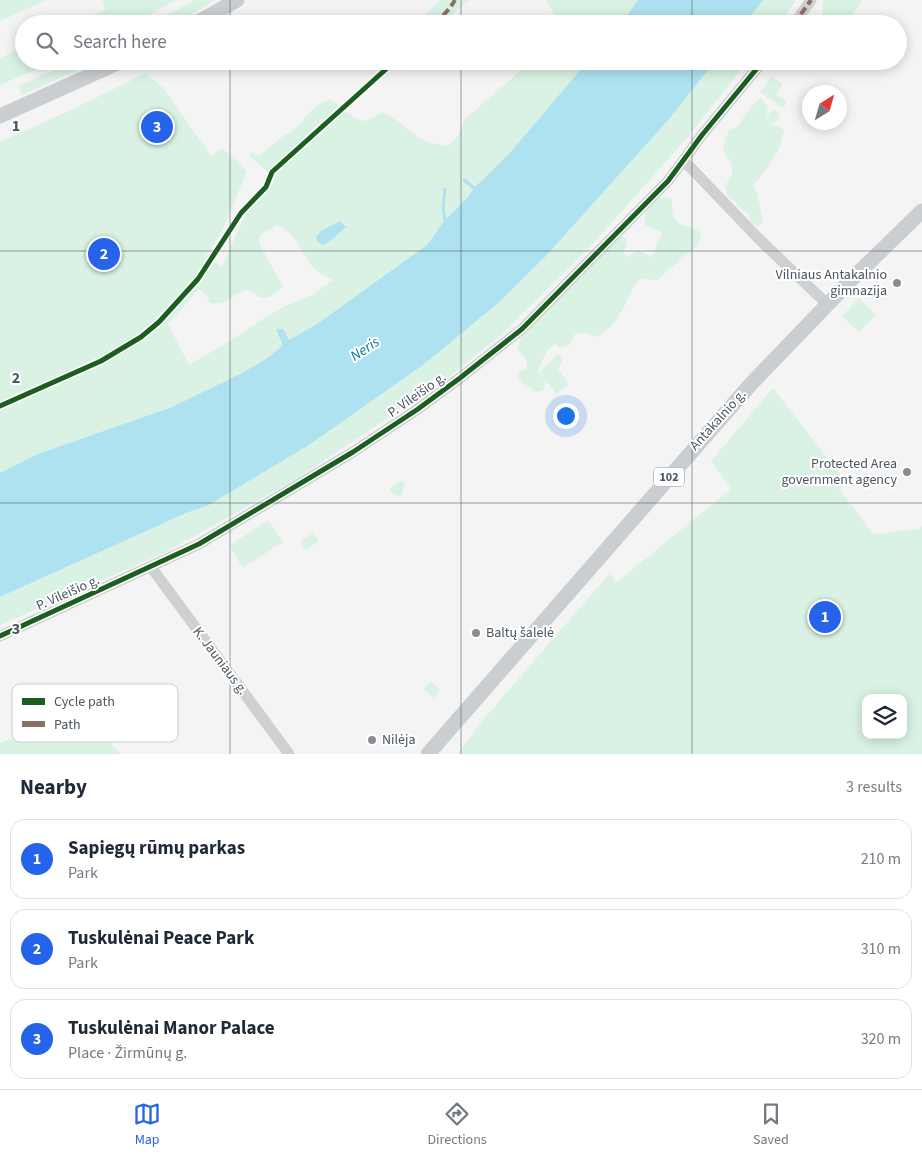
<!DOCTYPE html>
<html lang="en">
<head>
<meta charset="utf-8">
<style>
	:root { --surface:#fff; --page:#f2f2f3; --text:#1f2937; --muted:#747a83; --line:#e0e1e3; --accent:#2563eb }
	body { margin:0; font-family:"Source Sans 3",sans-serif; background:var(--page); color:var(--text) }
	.controls { position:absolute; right:15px; bottom:15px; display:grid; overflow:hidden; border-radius:10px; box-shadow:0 2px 12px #0003 }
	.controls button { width:45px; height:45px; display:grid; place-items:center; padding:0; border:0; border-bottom:1px solid var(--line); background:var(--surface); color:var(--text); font:25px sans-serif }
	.compass { position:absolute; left:802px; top:85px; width:45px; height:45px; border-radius:50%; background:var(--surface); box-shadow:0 2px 12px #0003; rotate:37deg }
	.you { position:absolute; left:565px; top:415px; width:18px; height:18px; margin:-12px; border:4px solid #fff; border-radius:50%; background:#1a73e8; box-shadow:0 0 0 8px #1a73e833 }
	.badge { display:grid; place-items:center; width:32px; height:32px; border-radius:50%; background:var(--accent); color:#fff; font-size:16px; font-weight:700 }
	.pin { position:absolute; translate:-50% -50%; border:2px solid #fff; box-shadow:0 1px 5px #0006 }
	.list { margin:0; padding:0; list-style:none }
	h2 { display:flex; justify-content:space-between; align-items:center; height:65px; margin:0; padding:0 20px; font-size:21px }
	h2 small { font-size:16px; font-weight:400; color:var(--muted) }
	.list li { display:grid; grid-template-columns:32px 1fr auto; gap:15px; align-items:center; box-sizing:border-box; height:80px; margin:0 10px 10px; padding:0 10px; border:1px solid var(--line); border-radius:15px }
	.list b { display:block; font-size:19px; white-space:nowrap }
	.list p { margin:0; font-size:16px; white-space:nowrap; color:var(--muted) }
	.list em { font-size:16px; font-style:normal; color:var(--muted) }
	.icon { flex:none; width:28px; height:28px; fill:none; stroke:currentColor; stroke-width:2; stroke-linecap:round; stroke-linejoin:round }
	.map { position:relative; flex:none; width:922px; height:754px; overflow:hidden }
	.search { position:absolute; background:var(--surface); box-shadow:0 2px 12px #0003; left:15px; right:15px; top:15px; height:55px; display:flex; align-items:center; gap:12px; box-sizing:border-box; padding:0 18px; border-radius:28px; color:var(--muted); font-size:19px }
	.sheet { height:335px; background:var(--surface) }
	nav { display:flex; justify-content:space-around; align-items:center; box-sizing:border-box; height:70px; border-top:1px solid var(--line); background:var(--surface); font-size:14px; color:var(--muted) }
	nav a { display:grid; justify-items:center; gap:2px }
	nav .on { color:var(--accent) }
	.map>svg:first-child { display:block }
	.green { fill:#d9f2e3; fill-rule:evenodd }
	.water { fill:#aee2f0 }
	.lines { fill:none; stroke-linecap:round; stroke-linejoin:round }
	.stream { stroke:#aee2f0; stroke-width:3 }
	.minor { stroke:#ced0d2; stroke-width:11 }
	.major { stroke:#caced1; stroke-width:15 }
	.quiet { stroke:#8d6e63; stroke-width:4; stroke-dasharray:8 4; stroke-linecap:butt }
	.cycleway-casing { stroke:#fff; stroke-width:8 }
	.cycleway { stroke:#1b5e20; stroke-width:5 }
	.grid { fill:none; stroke:#4a5661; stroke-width:1; stroke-opacity:0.55 }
	.poi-dot { fill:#868d94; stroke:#fff; stroke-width:2 }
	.labels { text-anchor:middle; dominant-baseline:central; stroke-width:4; stroke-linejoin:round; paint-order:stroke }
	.shield { fill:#fff; stroke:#808990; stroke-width:1 }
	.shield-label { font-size:12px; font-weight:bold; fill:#4a5661 }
	.poi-label { font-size:14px; fill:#4a5661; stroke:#fff; text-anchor:end }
	.street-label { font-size:14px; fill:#4a5661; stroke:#fff }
	.water-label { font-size:15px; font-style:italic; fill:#0c7c9b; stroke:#fff }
	.key { fill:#fff; stroke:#c9ccd0; stroke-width:1 }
	.key-label { font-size:14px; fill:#4a5661 }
	.grid-label { font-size:16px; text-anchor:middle; font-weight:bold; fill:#4a5661; stroke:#fff; stroke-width:4; stroke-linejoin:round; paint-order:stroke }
</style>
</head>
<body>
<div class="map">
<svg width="922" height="754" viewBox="0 0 922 754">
	<rect width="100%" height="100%" fill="#f4f4f4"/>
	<!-- green -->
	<g class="green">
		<path d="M0,0h47l-47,21z"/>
		<path d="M102,0h74l-44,24h-58l32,-15z"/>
		<path d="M195,0h21l-43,24h-22z"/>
		<path d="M440,0h30l-30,24h-24z"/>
		<path d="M545,0h93l-17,24h-61l-11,-20z"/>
		<path d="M763,0h33l-17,24h-35z"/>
		<path d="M823,0h39l-16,24h-30l6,-7z"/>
		<path d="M24,47v14h31l-55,24v-27z"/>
		<path d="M75,61h23l-76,34 -4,-9z"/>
		<path d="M532,61h56l-80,94 -34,33 -6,9 -23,23 -18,25 -110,79 -28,16 -6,-11 -5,6 5,5 -1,6 -16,13 -24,14 -70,34 -134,47 -38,19v-331l73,-33 73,-36 18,16 47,67 11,-8 25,23 -24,58 -17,27 16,11c10,-21 18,-46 32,-64 7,-10 16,-11 21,-24l-25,-23 1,-3 9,2c7,-4 12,-11 18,-15 6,-5 14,-8 19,-13 14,-14 13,-20 33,-28l26,20 11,2 15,-9c15,6 23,16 36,25 9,6 19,7 30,9l9,-9 8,-18zM277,225c20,9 23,27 36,42 6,7 14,9 20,13l-20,15 -26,10 -18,10 -39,26 -41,24 -21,-41 31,-35 7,6 4,8c22,2 18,-8 37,-13l13,7 8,1 15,-11 -22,-40 -2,-8 3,-5z"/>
		<path d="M715,61h33l-61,77 -99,111 -87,86 -52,42 -151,101 -132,74 -166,73v-28l186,-84 21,-7 102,-61 114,-80 74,-61 48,-47 125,-139z"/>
		<path d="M771,76l12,8 -7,10 11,8 -4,6 -23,-16z"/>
		<path d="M761,98l7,9 -2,12 3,2 -2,-4 3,-5 4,-2 4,2 2,3 -2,6 -4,2 -5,-1 3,3 7,1 5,5 -5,18 -12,20 -14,16 4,8 6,28 -2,3 -4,2 -6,-4 -2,-7 -22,-20 -2,-10c12,-12 7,-23 -2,-34l2,-13 5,-8 7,-3 17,-24z"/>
		<path d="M666,197l6,2c-1,33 11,21 29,34l-1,10 -43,37 -17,-1 -5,5c-11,21 -16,40 -37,53l-12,-4 -11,1 -7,12 -8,2 -5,-4c-11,6 -12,17 -17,27l7,9 -1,10 -8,2 -14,-10 -5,-7 10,-8v-6l-10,-13 5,-12 96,-99h8l1,6 -4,10 5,4 10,-7 13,7c6,-5 4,-11 8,-18 1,-2 3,-4 3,-7l-17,-7v-12l13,-15z"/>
		<path d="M859,298l17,17 -17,17 -17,-16z"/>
		<path d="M558,354l5,6 -5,9 11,16 -13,9 -16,-22z"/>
		<path d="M773,388l73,94 -7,7 34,45 46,-5 3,-3v228h-465l26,-34 126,-146 8,8 114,-93 -20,-28zM866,698h37v37h-37z"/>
		<path d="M400,481l5,2 -4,13 -7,-1 -5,-6z"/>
		<path d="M268,520l15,22 -40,26 -14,-22z"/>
		<path d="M313,533l6,8 -13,9 -6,-8z"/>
		<path d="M431,681l9,9 -7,8 -9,-9z"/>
		<path d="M122,691l29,22 11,-3 4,3v6l-12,9 -24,-21 -15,-2 -6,7 -4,8 6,24 10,10h-121v-11l20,-8h17l20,-7 25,-20 19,-12z"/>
	</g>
	<!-- water -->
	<g class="water">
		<path d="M638,0h125l-19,24h-123z"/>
		<path d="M588,61h127l-45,57 -125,139 -48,47 -74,61 -114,80 -102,61 -21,7 -186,84v-124l38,-19 134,-47 70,-34 24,-14 16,-13c1,-7 -6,-11 -5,-17h6l6,11 28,-16 110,-79 18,-25 23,-23 6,-9 34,-33z"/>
		<path d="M340,221l6,6 -12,11 -11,7 -5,-3 -2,-5 5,-6z"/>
	</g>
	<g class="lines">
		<!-- stream -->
		<g class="stream">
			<path d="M464,180l10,8"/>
			<path d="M445,189l-2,20 2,11"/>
		</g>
		<!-- minor -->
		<g class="minor">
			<path d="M794,24l17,-24"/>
			<path d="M683,162l7,5 69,72 68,65"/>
			<path d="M151,567l138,187"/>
			<path d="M0,636l199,-92 154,-92 65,-43 42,-31 62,-49 146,-148 34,-46 61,-74"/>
		</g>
		<!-- major -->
		<g class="major">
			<path d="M195,24l42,-24"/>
			<path d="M0,116l122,-55"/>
			<path d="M428,754l322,-369 100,-104 72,-70"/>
		</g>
		<!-- quiet -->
		<g class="quiet">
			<path d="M435,24l15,-16 5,-8"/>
			<path d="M794,24l17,-24"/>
		</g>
		<!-- cycleway casing -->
		<g class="cycleway-casing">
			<g id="cycleway">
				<path d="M0,406l101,-45 40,-24 18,-15 39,-43 43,-66 25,-26 6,-15 123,-111"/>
				<path d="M0,636l199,-92 154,-92 65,-43 42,-31 62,-49 146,-148 34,-46 61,-74"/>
			</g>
		</g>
		<!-- cycleway -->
		<use href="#cycleway" class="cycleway"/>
	</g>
	<!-- grid -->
	<path class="grid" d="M230,0v24M461,0v24M692,0v24M230,61v693M461,61v693M692,61v693M0,251h922M0,503h922"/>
	<!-- markers -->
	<g class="poi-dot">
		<circle cx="897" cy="283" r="5"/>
		<circle cx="907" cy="472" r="5"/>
		<circle cx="476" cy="633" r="5"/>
		<circle cx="372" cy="740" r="5"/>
	</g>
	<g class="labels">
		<!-- shield labels -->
		<rect class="shield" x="654" y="467.5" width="30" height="19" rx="4"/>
		<g class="shield-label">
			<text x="669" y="477">102</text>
		</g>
		<!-- poi labels -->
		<g class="poi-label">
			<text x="887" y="275">Vilniaus Antakalnio<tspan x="887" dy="16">gimnazija</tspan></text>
			<text x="897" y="464">Protected Area<tspan x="897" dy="16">government agency</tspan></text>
			<text x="486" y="633" text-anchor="start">Baltų šalelė</text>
			<text x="382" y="740" text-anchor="start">Nilėja</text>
		</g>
		<!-- street labels -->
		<g class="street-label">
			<text transform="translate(417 395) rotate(-35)">P. Vileišio g.</text>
			<text transform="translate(718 420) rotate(-48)">Antakalnio g.</text>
			<text transform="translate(68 593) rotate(-24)">P. Vileišio g.</text>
			<text transform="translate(220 661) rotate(53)">K. Jauniaus g.</text>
		</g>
		<!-- water labels -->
		<g class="water-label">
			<text transform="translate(365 349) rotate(-34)">Neris</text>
		</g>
	</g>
	<!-- legend -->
	<rect x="12" y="684" width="166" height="58" rx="8" class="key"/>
	<rect x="22" y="698" width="23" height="7" fill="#1b5e20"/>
	<rect x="22" y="721" width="23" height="6" fill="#8d6e63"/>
	<g class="key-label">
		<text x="54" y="706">Cycle path</text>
		<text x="54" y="729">Path</text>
	</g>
	<g class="grid-label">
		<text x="16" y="131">1</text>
		<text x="16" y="383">2</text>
		<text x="16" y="634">3</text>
	</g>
</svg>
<div class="controls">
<button><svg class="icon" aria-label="layers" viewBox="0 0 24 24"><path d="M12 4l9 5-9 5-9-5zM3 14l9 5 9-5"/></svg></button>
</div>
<svg class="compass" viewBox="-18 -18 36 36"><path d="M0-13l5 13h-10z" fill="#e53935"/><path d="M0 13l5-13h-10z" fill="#747a83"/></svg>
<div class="you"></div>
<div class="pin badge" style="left:825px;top:617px">1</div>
<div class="pin badge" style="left:104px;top:254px">2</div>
<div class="pin badge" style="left:157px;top:127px">3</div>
<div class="search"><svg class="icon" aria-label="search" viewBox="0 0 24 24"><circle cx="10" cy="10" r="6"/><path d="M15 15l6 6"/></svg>Search here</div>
</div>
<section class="sheet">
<h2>Nearby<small>3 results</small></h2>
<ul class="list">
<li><span class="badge">1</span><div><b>Sapiegų rūmų parkas</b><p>Park</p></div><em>210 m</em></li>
<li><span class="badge">2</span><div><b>Tuskulėnai Peace Park</b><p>Park</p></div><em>310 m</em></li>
<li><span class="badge">3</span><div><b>Tuskulėnai Manor Palace</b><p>Place · Žirmūnų g.</p></div><em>320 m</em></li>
</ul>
</section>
<nav>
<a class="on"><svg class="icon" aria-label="map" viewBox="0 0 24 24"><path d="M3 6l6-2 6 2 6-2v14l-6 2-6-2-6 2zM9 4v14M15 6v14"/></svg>Map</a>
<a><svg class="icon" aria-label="directions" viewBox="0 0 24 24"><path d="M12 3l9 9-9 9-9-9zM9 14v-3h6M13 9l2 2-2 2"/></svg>Directions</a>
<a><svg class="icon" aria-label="saved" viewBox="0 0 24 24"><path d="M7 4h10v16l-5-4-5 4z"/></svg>Saved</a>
</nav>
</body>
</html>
